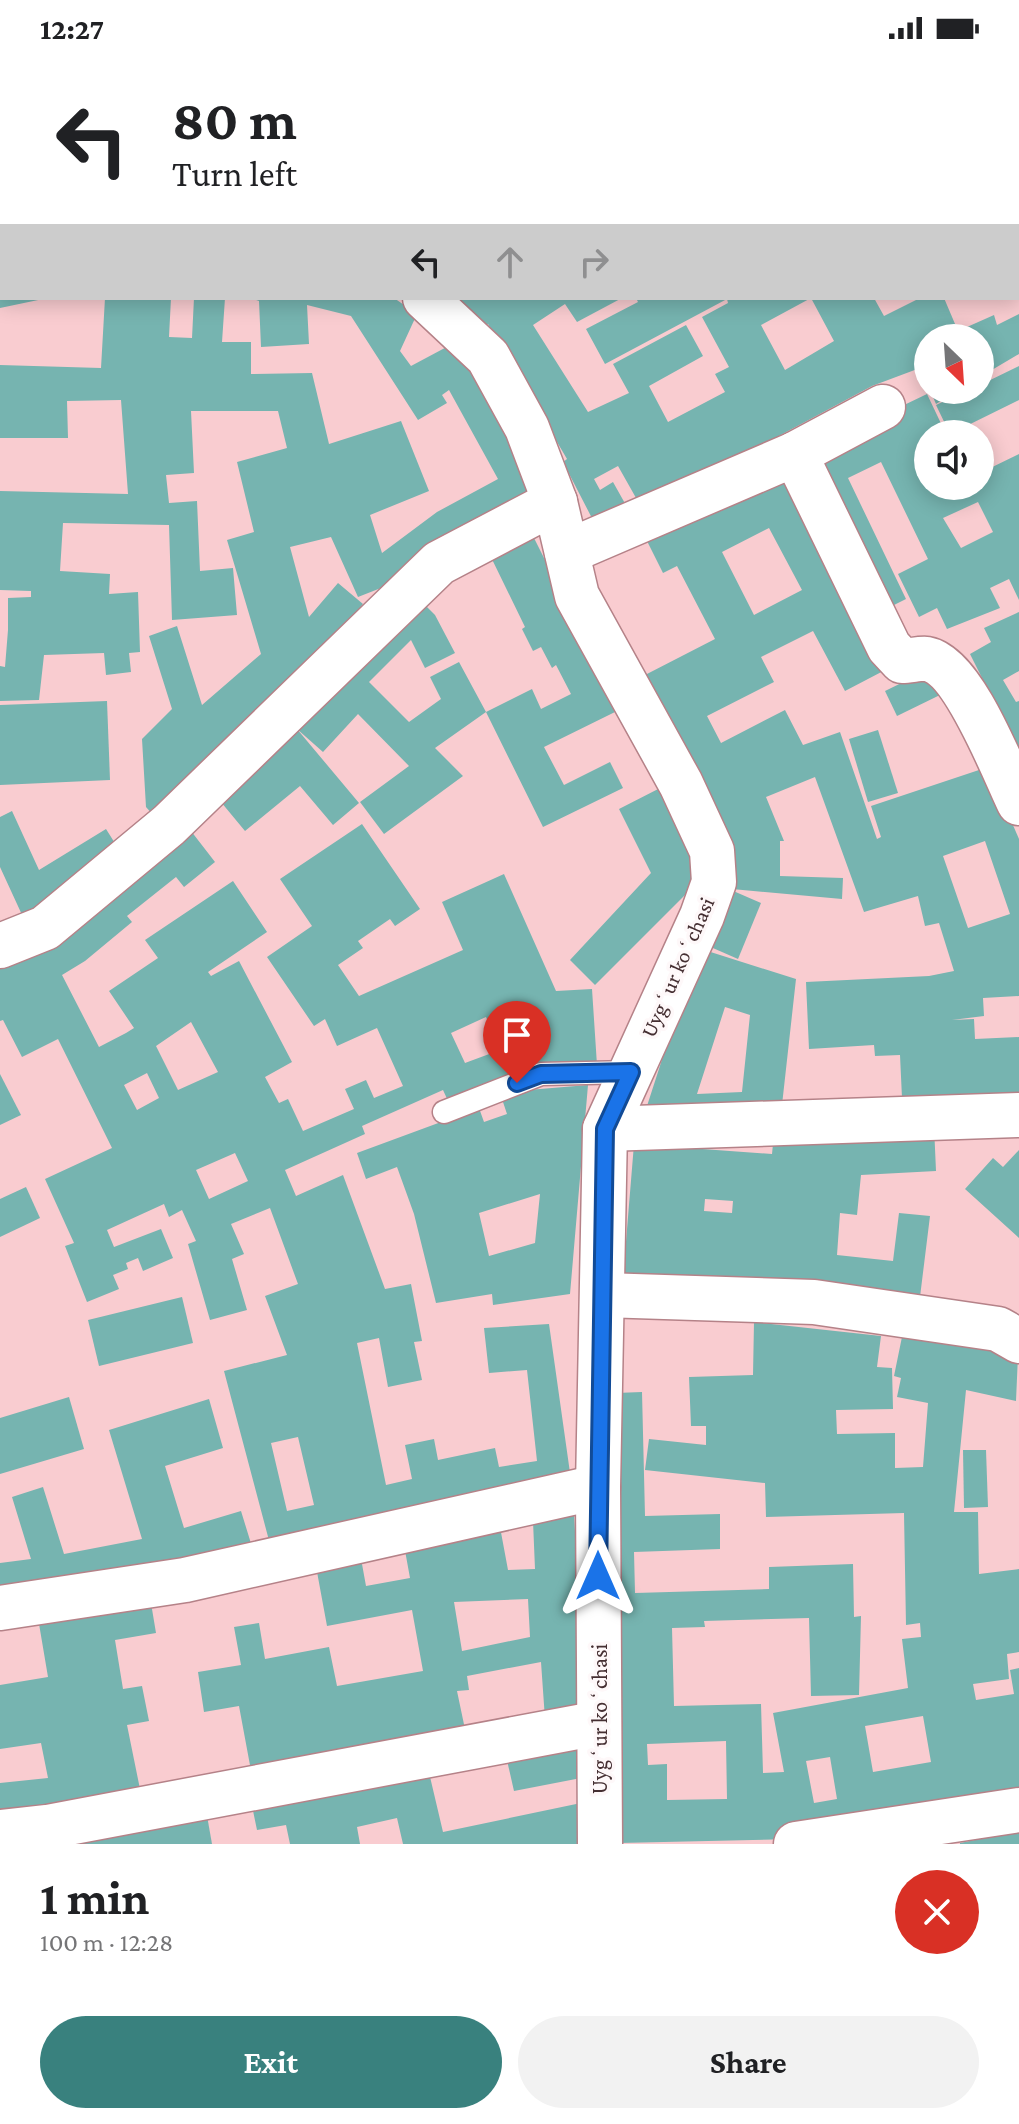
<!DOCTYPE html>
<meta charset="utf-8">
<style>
body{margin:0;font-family:"Crimson Pro",serif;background:#f2f2f2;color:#202124;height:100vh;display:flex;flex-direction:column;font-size:30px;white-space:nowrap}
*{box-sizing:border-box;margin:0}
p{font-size:26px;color:#757577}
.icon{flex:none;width:44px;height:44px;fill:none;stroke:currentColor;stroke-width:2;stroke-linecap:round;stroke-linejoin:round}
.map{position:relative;height:1788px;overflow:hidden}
.side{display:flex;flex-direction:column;background:#fff;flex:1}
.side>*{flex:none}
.hud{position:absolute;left:0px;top:0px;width:1020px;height:244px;box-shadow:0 4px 20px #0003;background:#fff;color:#202124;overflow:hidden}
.needle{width:52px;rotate:155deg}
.buttons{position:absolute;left:914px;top:268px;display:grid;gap:16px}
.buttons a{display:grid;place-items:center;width:80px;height:80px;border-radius:50%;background:#fff;box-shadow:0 4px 20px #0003;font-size:40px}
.pin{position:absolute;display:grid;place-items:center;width:68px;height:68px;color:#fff;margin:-82px -34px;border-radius:50% 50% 50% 0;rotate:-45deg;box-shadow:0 0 8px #0007}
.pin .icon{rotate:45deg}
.me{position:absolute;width:88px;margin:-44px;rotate:0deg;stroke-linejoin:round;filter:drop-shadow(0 0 6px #0008)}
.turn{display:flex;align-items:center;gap:28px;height:168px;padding:0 40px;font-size:36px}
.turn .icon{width:104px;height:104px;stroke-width:2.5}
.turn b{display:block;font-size:56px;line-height:68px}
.lanes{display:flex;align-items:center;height:76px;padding:0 40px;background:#0003;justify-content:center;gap:40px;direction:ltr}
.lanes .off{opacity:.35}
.round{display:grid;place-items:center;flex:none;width:84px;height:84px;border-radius:42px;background:#f2f2f2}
.overview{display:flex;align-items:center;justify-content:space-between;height:136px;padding:0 40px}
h1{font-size:48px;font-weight:700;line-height:60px}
.cta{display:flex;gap:16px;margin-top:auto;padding:16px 40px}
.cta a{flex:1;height:92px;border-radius:48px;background:#39817e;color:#fff;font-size:32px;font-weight:700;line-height:92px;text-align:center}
.cta a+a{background:#f2f2f2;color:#202124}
.status{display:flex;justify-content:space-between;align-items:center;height:56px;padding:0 40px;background:#fff;direction:ltr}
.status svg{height:22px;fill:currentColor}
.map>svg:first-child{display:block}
.building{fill:#76b4b0;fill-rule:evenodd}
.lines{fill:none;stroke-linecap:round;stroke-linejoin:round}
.service-casing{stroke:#b58288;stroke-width:25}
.minor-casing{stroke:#b58288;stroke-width:47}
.service{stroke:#fff;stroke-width:22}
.minor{stroke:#fff;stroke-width:44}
.route-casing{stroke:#114b97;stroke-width:20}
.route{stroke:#1a73e8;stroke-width:14}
.labels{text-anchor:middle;stroke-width:7;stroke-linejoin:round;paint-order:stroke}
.street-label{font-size:22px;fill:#452f32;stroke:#fef8f9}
</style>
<div class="status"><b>12:27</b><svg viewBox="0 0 49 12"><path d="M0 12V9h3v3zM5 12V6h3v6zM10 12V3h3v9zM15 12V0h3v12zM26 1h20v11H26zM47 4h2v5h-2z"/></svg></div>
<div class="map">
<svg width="1019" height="1788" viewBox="0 0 1019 1788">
<rect width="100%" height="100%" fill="#f9ccd0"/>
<!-- building -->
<g class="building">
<path d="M0,242H43V243L0,252Z"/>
<path d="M105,242H171L169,281L192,282L194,242H225L222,286H251V318L312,317L329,388L401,365L429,435L370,459L382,497L437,456L498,423L449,334L442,339L447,347L418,364L351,260L307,249L309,288L261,291L259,245L250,242H394L417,258L400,295L411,310L456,286L542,432L386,530L358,541L331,481L290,491L309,561L338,527L363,548L314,610L154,760L146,751L142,683L172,653L149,580L177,570L202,649L261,598L227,484L254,476L237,406L287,392L278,355H191L194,417L166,419L169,447L197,445L200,515L233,512L237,559L172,564L169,469L63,467L60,515L110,518L109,538L138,536L140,596L129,597L131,616L106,619L104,597L44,599L39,644L0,645V610L5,611L8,574V542L31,541V535L0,534V435L128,438L121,344L67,345L68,382H0V309L101,312Z"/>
<path d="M447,242H622L577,266L565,248L533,269L588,356L629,337L613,308L686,269L703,300L649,330L668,366L725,336L715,318L729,311L702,261L728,247L727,243L605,308L586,273L638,246L636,242H874L884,260L920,242H944L958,275L994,259L997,269L1019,258V298L980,321V282H928V330L920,312L872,330L671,438L640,449L618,410L594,423L600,434L613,426L627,451L595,468L563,406L567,403L488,268L484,271ZM811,242L834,285L785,314L761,269Z"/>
<path d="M1019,310V344L950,378L936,349L968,334H980V329Z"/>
<path d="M930,334H959L936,348Z"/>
<path d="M927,338L946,378H928V430H980V417L1019,398V544L1009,523L990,532L1000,552L947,573L937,552L919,561L898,518L928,503L881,406L848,422L906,543L876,558L800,399ZM978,446L993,476L961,492L943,462Z"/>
<path d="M785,414L889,612L845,635L813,575L761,601L774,626L707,660L721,687L785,654L803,689L840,676L877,783L881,781L871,750L988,711L1019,783V940L983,942L984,960L952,964L974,963L975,983L1019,981V1045L902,1042L900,999L875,1000L874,989L809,993L806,926L929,920L954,915L939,867L925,870L918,840L864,856L815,721L766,741L784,785H780V820L843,822L842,843L732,833L645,619L715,583L677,510L663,517L647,485ZM769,472L802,534L754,559L722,496ZM985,785L1010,858L968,872L943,800Z"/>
<path d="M529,472L568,550L563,553L615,656L544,691L564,729L610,706L623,732L543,771L486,656L532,633L541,653L571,638L556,609L552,612L541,591L533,595L522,573L525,571L487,493Z"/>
<path d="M419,543L435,559L455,597L425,612L411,584L369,626L409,666L441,643L430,621L459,606L486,656L435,692L463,720L384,778L360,746L409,710L358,658L323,696L297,673L359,747L333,769L300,730L245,775L216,740Z"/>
<path d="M1019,556V615L1003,624L1016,646L1019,645V724L1013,684L970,598L991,586L984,572Z"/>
<path d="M928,614L940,639L897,660L885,635Z"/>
<path d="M107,645L110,724L0,729V649Z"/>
<path d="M878,674L898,737L868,746L849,683Z"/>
<path d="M664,730L700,811L689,835L595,929L570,904L651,817L619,753Z"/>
<path d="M12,755L39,814L106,773L123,800L23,861L0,811V761Z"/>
<path d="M362,768L420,853L395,870L390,863L358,885L363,892L338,909L359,940L463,894L442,846L504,818L556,935L592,933L597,1009L449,1047L443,1034L362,1070L365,1078L285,1114L296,1140L343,1119L385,1233L411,1228L422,1285L414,1286L422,1324L388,1331L379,1282L357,1287L386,1429L412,1423L405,1389L434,1383L438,1404L495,1392L499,1411L537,1405L527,1314L489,1317L484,1272L549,1268L572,1431L271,1492L224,1315L287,1299L265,1240L298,1228L270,1152L231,1168L244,1198L232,1203L247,1254L210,1264L188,1188L196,1185L182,1154L169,1161L164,1148L107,1174L114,1191L161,1173L173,1202L143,1215L138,1202L126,1207L128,1213L113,1219L119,1233L87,1246L65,1190L74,1187L45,1123L112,1092L58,983L22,1001L3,964L0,965V912L17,903L191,775L215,806L184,831L176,821L127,860L132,866L85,905L62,919L99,991L126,977L134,972L109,935L158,902L145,884L233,825L267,876L208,916L211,920L239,905L292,1006L265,1021L279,1047L288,1043L303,1075L354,1053L345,1033L366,1024L374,1042L403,1030L377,972L337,990L325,963L314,970L267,901L312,870L280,823ZM486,961L500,994L465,1007L451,977ZM191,966L218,1016L178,1034L156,990ZM147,1017L159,1042L137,1054L124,1029ZM235,1097L248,1125L209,1143L196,1114ZM298,1381L314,1449L287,1455L271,1387Z"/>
<path d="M731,834L761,847L738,903L706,889Z"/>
<path d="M698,892L796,923L781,1058L647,1050ZM725,951L750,959L742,1036L697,1038Z"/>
<path d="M0,1018L21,1059L0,1069Z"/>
<path d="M588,1029L570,1238L493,1249L492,1238L436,1247L414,1158L397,1111L366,1123L357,1097L479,1052L484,1066L507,1058L502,1043L528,1034ZM540,1138L535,1187L489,1200L479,1157Z"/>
<path d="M934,1070L936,1115L861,1119L857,1159L840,1157L837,1199L893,1205L899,1157L930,1160L919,1249L623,1222L634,1088L772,1098L774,1078ZM705,1143L733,1145L732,1157L704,1155Z"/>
<path d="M1019,1094V1182L965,1133L993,1102L1003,1111Z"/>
<path d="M26,1131L40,1162L0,1181V1143Z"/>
<path d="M182,1241L193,1287L99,1310L88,1264Z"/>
<path d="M754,1266L881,1280L877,1311L892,1312L893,1353L836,1354L837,1378L895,1377V1412L923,1411L928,1347L897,1341L901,1322L894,1320L903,1276L1018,1299L1016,1345L966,1334L954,1456H978L979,1518L1019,1513V1596L1007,1598L1009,1623L973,1628L976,1644L1014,1638L1010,1614L1019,1612V1743L795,1783L619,1787L616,1337L642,1336L645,1460L720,1458V1493L634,1496L635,1537L769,1533V1511L853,1508L854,1561L861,1560L859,1639L811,1640L809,1562L704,1565L705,1571L672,1572L674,1650L761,1648L763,1717L784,1716L773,1657L908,1632L902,1583L921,1581L920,1567L906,1569L904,1457L766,1461L765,1427L645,1414L649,1383L706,1389V1370H691L689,1321L753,1319ZM923,1660L931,1706L873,1716L865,1670ZM726,1685L727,1743L667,1744V1708L648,1709L647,1688ZM830,1701L837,1743L814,1747L806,1705Z"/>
<path d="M69,1341L84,1393L0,1418V1362Z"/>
<path d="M209,1343L223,1392L165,1410L184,1472L241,1455L253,1494L0,1544V1507L31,1503L12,1441L43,1431L64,1498L142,1483L109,1374Z"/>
<path d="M963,1394H986L988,1451L964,1452Z"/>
<path d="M574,1457L585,1655L545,1663L541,1606L467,1620L469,1634L457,1635L466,1678L252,1720L239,1650L204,1656L198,1616L241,1609L234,1571L259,1567L265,1603L329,1591L337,1630L423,1615L412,1554L327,1570L315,1505L360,1497L366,1530L410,1522L404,1489L500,1471L508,1514L535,1513L533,1465ZM528,1543L530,1581L462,1595L454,1546Z"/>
<path d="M149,1535L156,1577L115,1584L123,1633L142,1630L149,1665L127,1669L141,1738L0,1759V1727L48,1722L41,1687L0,1693V1629L48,1621L37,1556Z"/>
<path d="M581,1676V1722L514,1735L504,1691Z"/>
<path d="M427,1708L443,1776L581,1747L582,1788H403L397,1762L357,1771L360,1788H290L286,1769L257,1774L251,1745Z"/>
<path d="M206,1754L212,1788H22Z"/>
<path d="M1019,1775V1788H960V1787Z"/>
</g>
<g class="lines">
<!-- service casing -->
<g class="service-casing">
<path id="service" d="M444,1056L541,1018L631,1016"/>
</g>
<!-- minor casing -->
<g class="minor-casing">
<g id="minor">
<path d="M147,0V2"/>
<path d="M568,2L572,0"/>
<path d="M0,196L2,195"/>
<path d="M425,242L488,301L527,372L555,446L577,540L681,728L712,795L714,826L702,860L605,1073L598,1431L600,1788"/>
<path d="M795,398L883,351"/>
<path d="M567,496L795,398L889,591L902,605C910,605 920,602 927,603C964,610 1003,714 1019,747"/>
<path d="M0,890L45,872L169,769L439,507L555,446"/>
<path d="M605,1073L1019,1059"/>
<path d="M603,1239L814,1246L998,1273L1019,1285"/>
<path d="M0,1552L185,1524L598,1431"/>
<path d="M0,1776L47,1771L599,1667"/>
<path d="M796,1788L1019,1754"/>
</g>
</g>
<!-- service -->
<use href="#service" class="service"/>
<!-- minor -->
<use href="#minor" class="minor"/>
</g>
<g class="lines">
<!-- route casing -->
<g class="route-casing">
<path id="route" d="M517,1027L541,1018L631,1016L605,1073L598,1520"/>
</g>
<!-- route -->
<use href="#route" class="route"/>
</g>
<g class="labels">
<!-- street labels -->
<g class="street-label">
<text transform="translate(677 911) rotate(-66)" y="8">Uygʻur koʻchasi</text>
<text transform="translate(599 1663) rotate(-90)" y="8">Uygʻur koʻchasi</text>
</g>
</g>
</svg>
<div class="buttons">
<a><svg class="needle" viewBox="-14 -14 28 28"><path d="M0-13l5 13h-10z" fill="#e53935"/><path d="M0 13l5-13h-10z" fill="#757577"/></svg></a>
<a><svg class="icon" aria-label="sound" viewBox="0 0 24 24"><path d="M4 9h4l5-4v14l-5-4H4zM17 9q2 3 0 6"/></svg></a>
</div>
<div class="pin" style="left:517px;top:1027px;background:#d93025"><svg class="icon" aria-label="arrive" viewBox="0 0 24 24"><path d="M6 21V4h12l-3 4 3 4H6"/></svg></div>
<svg class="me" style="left:598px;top:1520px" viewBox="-20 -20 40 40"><path d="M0-17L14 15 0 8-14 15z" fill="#1a73e8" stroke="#fff" stroke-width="4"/></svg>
<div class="hud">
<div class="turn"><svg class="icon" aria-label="left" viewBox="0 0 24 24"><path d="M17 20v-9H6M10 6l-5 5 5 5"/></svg><div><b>80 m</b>Turn left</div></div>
<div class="lanes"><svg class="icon" aria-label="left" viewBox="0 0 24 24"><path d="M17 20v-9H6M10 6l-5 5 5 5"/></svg><svg class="icon off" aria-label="ahead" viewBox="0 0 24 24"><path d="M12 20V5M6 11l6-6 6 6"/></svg><svg class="icon off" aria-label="right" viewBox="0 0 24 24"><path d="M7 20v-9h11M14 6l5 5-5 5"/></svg></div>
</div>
</div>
<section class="side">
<div class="overview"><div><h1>1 min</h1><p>100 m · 12:28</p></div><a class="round" style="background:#d93025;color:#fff"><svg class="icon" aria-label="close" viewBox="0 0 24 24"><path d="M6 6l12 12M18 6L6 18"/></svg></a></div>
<div class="cta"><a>Exit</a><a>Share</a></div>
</section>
